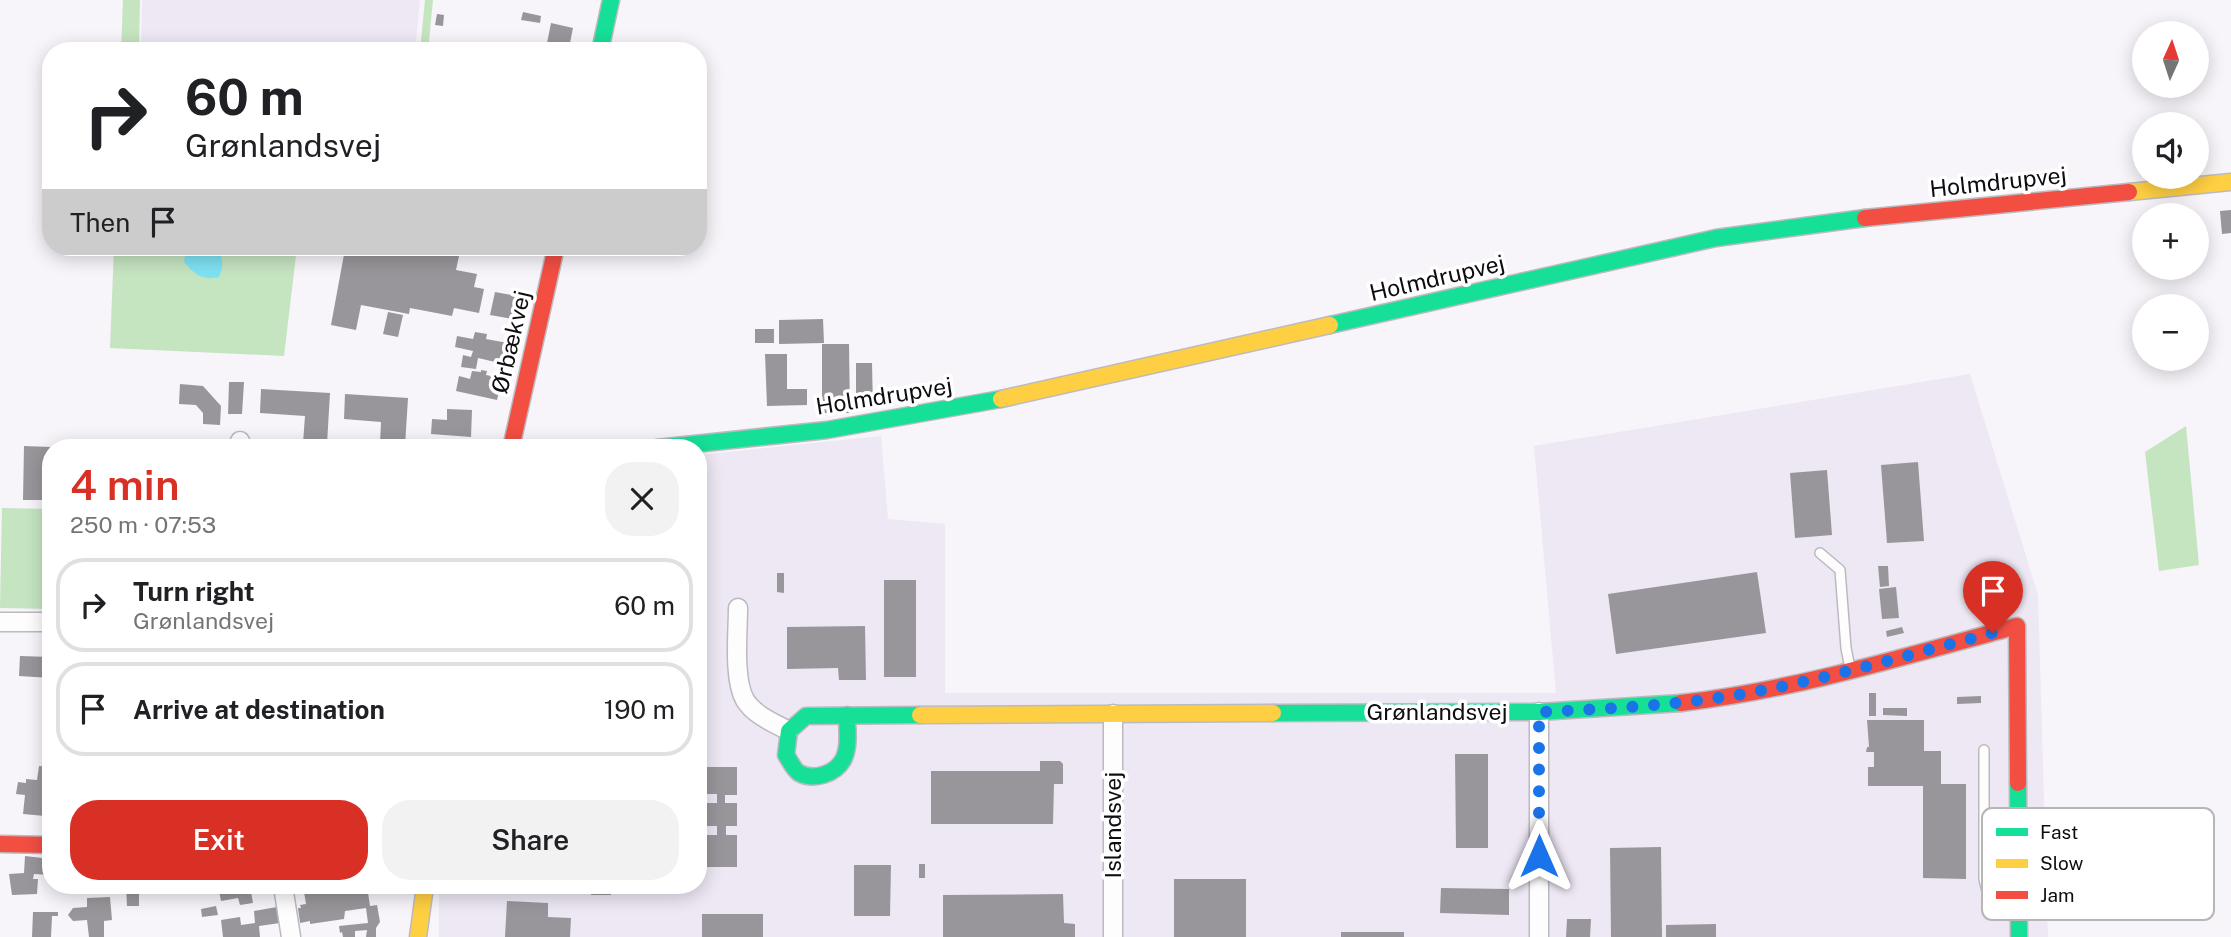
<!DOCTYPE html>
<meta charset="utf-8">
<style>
body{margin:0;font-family:"Public Sans",sans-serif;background:#f2f2f2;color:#202124;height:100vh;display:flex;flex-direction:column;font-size:26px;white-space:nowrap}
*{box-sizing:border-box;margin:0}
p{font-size:23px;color:#757577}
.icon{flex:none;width:38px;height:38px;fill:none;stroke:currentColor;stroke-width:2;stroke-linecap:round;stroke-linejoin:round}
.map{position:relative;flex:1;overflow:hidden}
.drawer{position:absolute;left:42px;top:439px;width:665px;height:455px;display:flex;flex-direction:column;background:#fff;border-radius:28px;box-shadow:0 4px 18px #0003}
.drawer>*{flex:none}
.top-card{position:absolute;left:42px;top:42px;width:665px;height:214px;border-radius:28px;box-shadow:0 4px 18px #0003;background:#fff;color:#202124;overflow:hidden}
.needle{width:46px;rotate:3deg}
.fabs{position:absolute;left:2132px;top:21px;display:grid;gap:14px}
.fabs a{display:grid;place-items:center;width:77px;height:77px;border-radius:50%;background:#fff;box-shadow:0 4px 18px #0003;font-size:35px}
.pin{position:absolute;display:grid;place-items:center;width:60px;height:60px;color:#fff;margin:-72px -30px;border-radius:50% 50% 50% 0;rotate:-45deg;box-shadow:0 0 7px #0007}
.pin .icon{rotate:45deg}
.me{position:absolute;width:77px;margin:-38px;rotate:0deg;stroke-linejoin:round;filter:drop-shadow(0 0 5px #0008)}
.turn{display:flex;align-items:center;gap:24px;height:147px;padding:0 28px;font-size:32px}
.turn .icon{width:91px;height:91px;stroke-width:2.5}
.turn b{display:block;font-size:49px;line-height:60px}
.then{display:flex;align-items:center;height:66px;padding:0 28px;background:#0003;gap:14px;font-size:26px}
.round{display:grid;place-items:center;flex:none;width:74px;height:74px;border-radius:28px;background:#f2f2f2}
.summary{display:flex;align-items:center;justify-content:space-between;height:119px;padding:0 28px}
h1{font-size:42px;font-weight:600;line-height:52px;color:#d93025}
.cta{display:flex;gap:14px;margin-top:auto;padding:14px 28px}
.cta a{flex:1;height:80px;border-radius:28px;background:#d93025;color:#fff;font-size:28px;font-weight:600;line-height:80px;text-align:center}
.cta a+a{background:#f2f2f2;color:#202124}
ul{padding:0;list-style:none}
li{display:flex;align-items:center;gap:21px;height:94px;margin:0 14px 10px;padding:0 14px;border:4px solid #e0e0e0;border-radius:28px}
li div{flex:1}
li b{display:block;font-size:26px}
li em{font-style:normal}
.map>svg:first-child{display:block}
.built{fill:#ede8f4}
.green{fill:#c5e4c0}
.water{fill:#7ee2f2}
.building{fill:#99969b}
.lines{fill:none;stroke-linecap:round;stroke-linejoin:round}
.lane-casing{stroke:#bcbabf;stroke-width:12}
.street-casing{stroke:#bcbabf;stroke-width:21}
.fast-casing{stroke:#bcbabf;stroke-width:19}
.slow-casing{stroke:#bcbabf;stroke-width:19}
.jam-casing{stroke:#bcbabf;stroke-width:19}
.lane{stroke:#fefdfe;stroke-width:9}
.street{stroke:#fefdfe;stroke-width:18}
.fast{stroke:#16e098;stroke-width:16}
.slow{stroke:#ffcf43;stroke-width:16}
.jam{stroke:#f24e42;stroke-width:16}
.route{stroke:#1a73e8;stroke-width:12;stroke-dasharray:0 21.6}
.labels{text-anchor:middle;stroke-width:7;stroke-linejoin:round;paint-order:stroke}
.street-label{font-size:23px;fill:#0e0c10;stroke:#fff}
.key{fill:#fff;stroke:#b7b6b7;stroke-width:2}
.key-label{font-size:19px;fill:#0e0c10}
</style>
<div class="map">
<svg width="2231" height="937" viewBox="0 0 2231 937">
<rect width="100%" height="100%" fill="#f7f4fa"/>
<!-- built -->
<g class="built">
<path d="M142,0H420L415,51H141Z"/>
<path d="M1970,374L2038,595L2048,937H439V886H698V455L881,436L888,519L945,524V693H1556L1534,446Z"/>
</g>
<!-- green -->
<g class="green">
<path d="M123,0H140L139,51H121Z"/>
<path d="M425,0H433L428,51H420Z"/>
<path d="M114,247H297L284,356L110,348Z"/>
<path d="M2186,426L2199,565L2159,571L2145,452Z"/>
<path d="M2,508L51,509V609L0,608Z"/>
</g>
<!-- water -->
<path class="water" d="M194,247H217C223,258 224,265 219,277C202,281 194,274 184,262L185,255Z"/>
<!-- building -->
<g class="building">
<path d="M523,12L541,16L540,23L521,20Z"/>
<path d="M437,14L444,15L443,26L435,25Z"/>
<path d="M551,23L573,28L569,48L547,43Z"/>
<path d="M2231,210V233L2222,234L2220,211Z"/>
<path d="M394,247H461L456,270L477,274L474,287L484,289L479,313L454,308L452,316L410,308L409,314L361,305L356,330L331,325L345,249L381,255L382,251L393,253Z"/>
<path d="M495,292L517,296L513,319L490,315Z"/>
<path d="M388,312L403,315L398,337L383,334Z"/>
<path d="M823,319L824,343L779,344V320Z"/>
<rect x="755" y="329" width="19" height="14"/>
<path d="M475,332L487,334L486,339L508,343L504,364L478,358L476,369L461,367L463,355L471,357L473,351L455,347L457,336L473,339Z"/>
<path d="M822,344H849L850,413H822Z"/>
<path d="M765,354H787V389H807V405L767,406Z"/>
<path d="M856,363H872L873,408H856Z"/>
<path d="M481,370L487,371L486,375L502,378L497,400L456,391L459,376L470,379L472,371L481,372Z"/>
<path d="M229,382H244L242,414H228Z"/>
<path d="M180,384L203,386L221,406L220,425L203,424V413L196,405L179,404Z"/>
<path d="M261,389L330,393L327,444L303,443L305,416L260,413Z"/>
<path d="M345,394L408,398L405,446L380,444L381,422L344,419Z"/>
<path d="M447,409L472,410L471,437L431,434L432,419L447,420Z"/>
<path d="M24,446L51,447V470H47L46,500H23Z"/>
<path d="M1918,462L1924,541L1887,543L1881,465Z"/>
<path d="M1827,470L1832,535L1795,538L1790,473Z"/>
<path d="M1878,566H1888L1889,586L1880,587Z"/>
<path d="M1757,572L1766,633L1616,654L1608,594Z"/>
<path d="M777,573H784V593L777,592Z"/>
<rect x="884" y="580" width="32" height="97"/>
<path d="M1896,587L1899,618L1882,619L1879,589Z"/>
<path d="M865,626L866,680H839L838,668L787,669V627Z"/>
<path d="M1902,627L1904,633L1887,637L1886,631Z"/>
<path d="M20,656L51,657V678L19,676Z"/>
<rect x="1869" y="693" width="7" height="23"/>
<path d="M1981,696V703L1957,704V697Z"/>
<path d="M1883,708H1907V716L1883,715Z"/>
<path d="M1867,720H1924V751H1941V784H1966V879L1923,878V786H1868V767H1874V752H1866L1867,747H1869Z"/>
<path d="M1455,754H1488V848H1456Z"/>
<path d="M1040,761H1060L1063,764V784H1054L1053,824H931V771H1040Z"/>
<path d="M39,766L51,767V783L49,792L48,791L45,816L23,814L25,795L16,794L18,782L26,783V779L37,780Z"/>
<path d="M698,767H737V795H725V803H737V826H726V835H737V867H698V835H717V826H698V803H717V794H698Z"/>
<path d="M1661,847L1662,937H1611L1610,848Z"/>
<path d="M25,856L51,859V875L34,874L33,879H38L37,894L12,895L9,874L24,873Z"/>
<rect x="919" y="864" width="6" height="14"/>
<path d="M854,865H891L890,916H854Z"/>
<rect x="1174" y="879" width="72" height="58"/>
<path d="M126,886H178V889L139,890V906H127Z"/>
<path d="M218,886H250L253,903L240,905L238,898L221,901Z"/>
<path d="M315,886H367L370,906L377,905L380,922L376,928V937H366L367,930L355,931V937H343L342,932L340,933L339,926L368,923L366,908L345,911L344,919L310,924V921L300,923L298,908H301L300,905L306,904L304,892L316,890Z"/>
<path d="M592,886H611V895H591Z"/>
<path d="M1441,888L1509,889V915L1440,913Z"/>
<path d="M1063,894L1064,923L1075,924V937H943V895Z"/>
<path d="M110,897L112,920L104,921V937H89L87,920L73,921L68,915L73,908L87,907V898Z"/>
<path d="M507,901L548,903V917L571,918L570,937H505Z"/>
<path d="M216,906L218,915L202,917L201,909Z"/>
<path d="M277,907L280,923L259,926L260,937H223L221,920L240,917L241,925L255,923L254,911Z"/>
<path d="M33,912H58V916H52L51,937H32Z"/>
<rect x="702" y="914" width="61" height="23"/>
<path d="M1567,919H1591L1590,937H1566Z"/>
<path d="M1716,924V937H1666V925Z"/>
<rect x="1341" y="932" width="63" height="5"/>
</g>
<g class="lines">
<!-- lane casing -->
<g class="lane-casing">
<g id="lane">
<path d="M1820,553L1840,570L1846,648L1850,668"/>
<path d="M1984,750V879C1988,899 1995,913 2017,916"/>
</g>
</g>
<!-- street casing -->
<g class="street-casing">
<g id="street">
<path d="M240,448V441"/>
<path d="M738,608C738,632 733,679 745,700C754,715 774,723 789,731"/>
<path d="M0,622H51"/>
<path d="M1113,714V937"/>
<path d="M283,886L291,937"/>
<path d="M1539,937V712"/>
</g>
</g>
<!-- fast casing -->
<g class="fast-casing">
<g id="fast">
<path d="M600,51L611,0"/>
<path d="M1330,325L1716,238L1865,218"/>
<path d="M657,448L827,430L1001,399"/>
<path d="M1273,713L1539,712L1681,703"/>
<path d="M847,715C847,729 850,747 843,760C835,774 814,781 799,773C794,770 790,761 786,755L789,731L806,716L920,715"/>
<path d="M2018,783L2019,937"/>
</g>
</g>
<!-- slow casing -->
<g class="slow-casing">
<g id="slow">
<path d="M2129,192L2231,182"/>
<path d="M1001,399L1330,325"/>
<path d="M920,715L1273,713"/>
<path d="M418,937L425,886"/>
</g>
</g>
<!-- jam casing -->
<g class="jam-casing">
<g id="jam">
<path d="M1865,218L2129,192"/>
<path d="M511,448L556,247"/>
<path d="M1681,703C1795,690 1906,656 2017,626L2018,783"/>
<path d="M0,844L51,845"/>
</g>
</g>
<!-- lane -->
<use href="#lane" class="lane"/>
<!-- street -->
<use href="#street" class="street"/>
<!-- fast -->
<use href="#fast" class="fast"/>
<!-- slow -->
<use href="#slow" class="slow"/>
<!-- jam -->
<use href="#jam" class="jam"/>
</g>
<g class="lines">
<!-- route -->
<path class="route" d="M1539,856V712C1603,709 1667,706 1730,696C1819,682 1906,655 1993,633"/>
</g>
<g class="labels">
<!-- street labels -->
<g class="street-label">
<text transform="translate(1998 182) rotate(-6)" y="8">Holmdrupvej</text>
<text transform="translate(1437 278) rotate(-13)" y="8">Holmdrupvej</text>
<text transform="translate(511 342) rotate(-77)" y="8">Ørbækvej</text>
<text transform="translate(884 396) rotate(-9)" y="8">Holmdrupvej</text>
<text x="1437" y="720">Grønlandsvej</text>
<text transform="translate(1113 825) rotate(-90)" y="8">Islandsvej</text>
</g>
</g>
<!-- legend -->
<rect x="1982" y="808" width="232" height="112" rx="10" class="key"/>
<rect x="1996" y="828" width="32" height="8" fill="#16e098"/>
<rect x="1996" y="859" width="32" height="9" fill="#ffcf43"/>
<rect x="1996" y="891" width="32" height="8" fill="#f24e42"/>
<g class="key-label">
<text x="2040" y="839">Fast</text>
<text x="2040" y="870">Slow</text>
<text x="2040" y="902">Jam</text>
</g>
</svg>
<div class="fabs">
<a><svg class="needle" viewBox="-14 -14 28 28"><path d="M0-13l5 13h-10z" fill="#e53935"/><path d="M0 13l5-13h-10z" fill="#757577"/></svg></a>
<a><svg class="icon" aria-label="sound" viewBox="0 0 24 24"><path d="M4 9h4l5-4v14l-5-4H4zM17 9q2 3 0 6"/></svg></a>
<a>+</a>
<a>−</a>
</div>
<div class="pin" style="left:1993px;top:633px;background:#d93025"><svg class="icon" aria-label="arrive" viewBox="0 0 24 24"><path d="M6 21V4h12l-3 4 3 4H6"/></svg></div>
<svg class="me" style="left:1539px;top:856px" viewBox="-20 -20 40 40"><path d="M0-17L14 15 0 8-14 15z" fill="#1a73e8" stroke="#fff" stroke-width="4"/></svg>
<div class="top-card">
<div class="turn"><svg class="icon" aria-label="right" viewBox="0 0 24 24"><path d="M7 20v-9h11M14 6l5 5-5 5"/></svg><div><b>60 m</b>Grønlandsvej</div></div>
<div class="then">Then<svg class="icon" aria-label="arrive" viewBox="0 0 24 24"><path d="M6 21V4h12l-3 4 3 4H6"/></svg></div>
</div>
<section class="drawer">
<div class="summary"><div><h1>4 min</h1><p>250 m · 07:53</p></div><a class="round"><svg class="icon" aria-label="close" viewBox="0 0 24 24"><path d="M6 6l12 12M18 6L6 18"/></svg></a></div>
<ul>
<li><svg class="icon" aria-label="right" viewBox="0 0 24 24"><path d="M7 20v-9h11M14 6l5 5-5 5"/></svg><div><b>Turn right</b><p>Grønlandsvej</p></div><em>60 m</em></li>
<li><svg class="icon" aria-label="arrive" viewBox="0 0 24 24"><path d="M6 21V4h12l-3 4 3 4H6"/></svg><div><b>Arrive at destination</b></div><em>190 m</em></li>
</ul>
<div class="cta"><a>Exit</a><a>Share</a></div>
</section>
</div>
